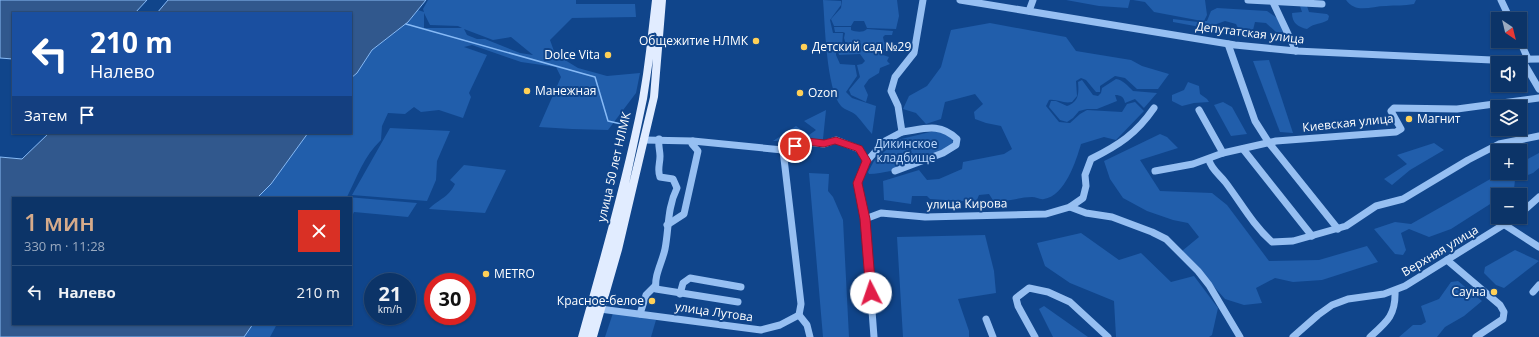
<!DOCTYPE html>
<html lang="ru">
<meta charset="utf-8">
<style>
body{margin:0;font-family:"Open Sans",sans-serif;background:#153c6e;color:#f1f3f6;height:100vh;display:flex;flex-direction:column;font-size:15px;white-space:nowrap}
*{box-sizing:border-box;margin:0}
p{font-size:13px;color:#9aaac0}
.icon{flex:none;width:22px;height:22px;fill:none;stroke:currentColor;stroke-width:2;stroke-linecap:round;stroke-linejoin:round}
.map{position:relative;flex:1;overflow:hidden}
.details{position:absolute;left:12px;top:197px;width:340px;height:128px;display:flex;flex-direction:column;background:#0c3468;border-radius:0px;box-shadow:0 1px 3px #0004,0 0 0 1px #2c4f7c}
.details>*{flex:none}
.hud{position:absolute;left:12px;top:12px;width:340px;height:122px;border-radius:0px;box-shadow:0 1px 3px #0004,0 0 0 1px #2c4f7c;background:#1a4fa0;color:#fff;overflow:hidden}
.needle{width:26px;rotate:145deg}
.tools{position:absolute;left:1491px;top:12px;display:grid;gap:8px}
.tools a{display:grid;place-items:center;width:36px;height:36px;border-radius:0px;background:#0c3468;box-shadow:0 1px 3px #0004,0 0 0 1px #2c4f7c;font-size:20px}
.speed{position:absolute;left:364px;top:273px;display:flex;gap:8px;font-size:20px;font-weight:700;text-align:center}
.speed>*{display:grid;place-content:center;width:52px;height:52px;border-radius:50%;background:#0c3468;box-shadow:0 1px 3px #0004,0 0 0 1px #2c4f7c;line-height:1}
.speed small{font-size:10px;font-weight:400}
.speed .limit{border:6px solid #d22;background:#fff;color:#111}
.pin{position:absolute;display:grid;place-items:center;width:34px;height:34px;color:#fff;margin:-17px;border:2px solid #fff;border-radius:50%;box-shadow:0 1px 4px #0007}
.me{position:absolute;width:44px;margin:-22px;rotate:356deg;stroke-linejoin:round;filter:drop-shadow(0 0 3px #0008)}
.turn{display:flex;align-items:center;gap:14px;height:84px;padding:0 12px;font-size:18px}
.turn .icon{width:52px;height:52px;stroke-width:2.5}
.turn b{display:block;font-size:28px;line-height:34px}
.then{display:flex;align-items:center;height:38px;padding:0 12px;background:#0003;gap:8px;font-size:15px}
.round{display:grid;place-items:center;flex:none;width:42px;height:42px;border-radius:0px;background:#153c6e}
.overview{display:flex;align-items:center;justify-content:space-between;height:68px;padding:0 12px}
h1{font-size:24px;font-weight:600;line-height:30px;color:#d6ab8b}
ul{padding:0;list-style:none}
li{display:flex;align-items:center;gap:12px;height:52px;padding:0 12px;border-top:1px solid #2c4f7c}
li div{flex:1}
li b{display:block;font-size:15px}
li em{font-style:normal}
.map>svg:first-child{display:block}
.green{fill:#215eab;fill-rule:evenodd}
.water{fill:#31588d;stroke:#87baf6}
.lines{fill:none;stroke-linecap:round;stroke-linejoin:round}
.stream{stroke:#87baf6;stroke-width:1.5}
.minor{stroke:#96bff2;stroke-width:7}
.major{fill:#e1ecff;fill-rule:evenodd}
.route{fill:#e11d48;stroke:#92132f}
.poi-dot{fill:#ffd057;stroke:#10458b;stroke-width:1.5}
.labels{text-anchor:middle;stroke-width:4;stroke-linejoin:round;paint-order:stroke}
.street-label{font-size:12px;fill:#fff;stroke:#10458b}
.poi-label{font-size:12px;fill:#fff;stroke:#10458b;text-anchor:start}
.park-label{font-size:12px;fill:#bdd9fd;stroke:#10458b}
</style>
<div class="map">
<svg width="1539" height="337" viewBox="0 0 1539 337">
<rect width="100%" height="100%" fill="#10458b"/>
<!-- green -->
<g class="green">
<path d="M428,0H576V4H635L636,17L572,18L550,40L555,54L578,68L607,76L640,73L636,93L608,130L572,129L539,127L561,77L556,67L521,62L472,45L464,47L487,55L469,93L471,97L463,118L439,110L421,112L414,107L405,114L388,113L382,126L381,140C364,156 357,177 347,197L417,203L408,217L354,212L351,218V198H257L271,184L308,133H351V78L357,73L372,50L408,22L418,10L424,12L423,9ZM424,13L430,25L458,26L462,28H424ZM464,29L493,40L511,37L533,55L520,53L485,39H477L467,35Z"/>
<path d="M823,0L841,1V5L830,20L833,33H843L842,47H836V55L840,64L855,65L857,76L846,92L852,98L876,106L872,134C866,128 862,121 856,115C852,111 844,110 841,106C826,89 825,23 823,0Z"/>
<path d="M842,0H897L899,16L896,29L867,28L864,21H854L851,26H834L831,19L841,8Z"/>
<path d="M1050,0H1130L1128,8L1099,6L1066,0Z"/>
<path d="M1133,0H1205L1207,15L1204,21H1207L1211,11L1217,8L1267,11L1277,18L1285,32H1276L1266,23L1255,22L1253,30L1248,32H1240L1236,24L1225,21L1211,26L1200,27L1173,22V19L1198,22L1202,21L1154,12L1145,2Z"/>
<path d="M1346,0H1416L1414,4C1404,6 1396,5 1386,6C1371,6 1356,14 1346,0Z"/>
<path d="M1300,6H1307L1309,12L1327,14L1329,16L1328,20C1320,25 1316,22 1307,29C1298,27 1292,23 1292,13L1302,12Z"/>
<path d="M990,23L1066,37L1076,51L1131,60L1142,66L1169,74L1158,89H1137L1125,78L1115,76L1100,86V92H1096L1086,80L1081,78L1076,81L1077,96L1072,102C1063,104 1058,99 1049,100L1046,106L1059,122L1070,123L1080,114L1087,110L1122,112L1127,104L1135,102L1144,111L1116,140L1104,137L1081,144C1076,161 1065,196 1044,199C1040,200 1036,197 1032,197C1023,197 1013,200 1004,201L1001,206L996,205L989,194L979,195L976,202L930,199L927,196H912L911,204L884,200L883,181L919,170L927,180L939,179L962,169L963,162L1004,154L1012,149L1001,126L986,123L975,119L974,112L983,104L975,94L945,102L941,119L926,124L916,113L903,109L909,96L927,86L941,67L951,30Z"/>
<path d="M834,27H851V30C856,32 863,33 867,29L893,31L892,35H885L883,37L884,42L894,43L895,45L893,48L883,50V55L889,57L887,61L890,64L880,68L879,73L869,79L864,86L868,95L866,102L851,95L849,90L860,77L857,65L862,64L865,61L860,54L839,55L837,48H844L846,45L844,38L845,33L843,32H835Z"/>
<path d="M1269,60L1293,133L1280,132L1253,61Z"/>
<path d="M1116,79C1123,80 1128,86 1133,91L1157,93L1144,108L1135,99L1125,103C1124,97 1121,95 1115,95L1117,101L1097,109H1087L1079,111L1073,118L1067,122L1060,120L1049,107L1051,101H1056L1067,106C1079,102 1079,93 1078,82L1082,80L1093,95L1098,96L1101,93L1102,88Z"/>
<path d="M1188,82L1199,86L1200,94L1207,99L1209,102L1194,103L1182,106L1172,101V95L1184,90Z"/>
<path d="M1223,102L1232,107L1247,134L1231,136L1214,105Z"/>
<path d="M826,110L823,139L773,141L796,126L809,135L816,130L804,121Z"/>
<path d="M390,128L450,131L437,161L436,180L427,201L352,195Z"/>
<path d="M938,130L951,136L953,142L952,145C927,158 898,173 869,174L868,172L874,161L897,140Z"/>
<path d="M1160,134L1167,137L1178,148L1140,160L1160,191L1212,193L1227,205L1269,261L1319,260L1367,246L1378,262L1322,280L1293,282L1275,278L1256,288L1262,303L1244,305L1225,299L1182,251L1199,237L1188,223L1173,220L1147,211L1123,198L1110,179L1104,161Z"/>
<path d="M1434,143L1444,150L1410,170L1392,185L1384,179L1407,164L1397,155Z"/>
<path d="M1539,153V168L1533,173L1515,180L1514,189L1504,195H1498V199L1451,229L1429,237L1409,229L1401,233L1406,250L1403,255L1395,254L1374,229L1395,222L1411,224L1501,173H1520V163Z"/>
<path d="M464,165L506,170L485,213L429,209C440,198 448,198 455,184L450,180Z"/>
<path d="M809,173L829,174L828,191L833,197L843,220L849,337H823Z"/>
<path d="M1081,233L1119,260L1141,253L1171,282L1194,276L1218,308L1212,335L1209,337H1116L1114,301L1070,283L1045,266L1037,243Z"/>
<path d="M985,235L994,271L996,293L958,299L969,331V337H903L897,237Z"/>
<path d="M1515,250L1539,261L1504,288L1496,285L1484,273L1485,267Z"/>
<path d="M1458,281L1482,301L1464,316L1445,327L1437,337H1399L1413,325H1421L1426,322L1421,306L1439,299L1451,282Z"/>
<path d="M1044,306L1088,337H1053L1039,309Z"/>
<path d="M613,313L656,320L651,337H605Z"/>
<path d="M253,324H277L270,337H244Z"/>
</g>
<!-- water -->
<g class="water">
<path d="M0,0H147L135,13H13V59L0,58Z"/>
<path d="M168,0H426L408,22L372,50L357,73L351,78V13H157Z"/>
<path d="M49,133H308L271,184L257,198H13V324H253L244,337H0V157L22,159Z"/>
</g>
<g class="lines">
<!-- stream -->
<path class="stream" d="M406,24L595,77L608,121L626,125"/>
<!-- minor -->
<g class="minor">
<path d="M960,0L1235,45L1296,51L1492,60L1539,59"/>
<path d="M1248,0L1322,4"/>
<path d="M1272,0L1296,51"/>
<path d="M1501,0L1510,19"/>
<path d="M1029,11L1033,0"/>
<path d="M1520,41L1528,59"/>
<path d="M1228,44L1255,121L1269,143L1338,229"/>
<path d="M1522,60L1539,89"/>
<path d="M1199,110L1223,153"/>
<path d="M659,139C658,146 660,150 660,156C660,164 657,170 660,177L673,179L677,188C667,208 669,229 665,249C662,263 654,275 656,289L738,302"/>
<path d="M644,140L693,141L783,150L807,142L824,144L836,140L859,149L867,161"/>
<path d="M1243,149L1312,236"/>
<path d="M783,150L801,304L799,315"/>
<path d="M1209,160C1211,169 1220,175 1226,183C1241,203 1253,225 1272,242L1293,241L1346,226L1376,206L1403,199L1468,160L1499,144L1539,136"/>
<path d="M895,171L943,153L956,145L957,139C939,122 924,129 902,132"/>
<path d="M1155,171L1193,164L1223,153L1276,141L1396,132L1401,129L1391,111L1394,108L1457,109L1539,98"/>
<path d="M1070,207L1086,213L1112,217L1152,232L1166,239L1198,271L1209,285L1240,337"/>
<path d="M1520,214L1539,197"/>
<path d="M865,219L881,213L925,217L1046,214L1070,207L1083,198L1086,186L1085,175L1091,159C1119,145 1136,134 1154,108"/>
<path d="M667,225L684,214L698,151L692,144L693,141"/>
<path d="M1505,225L1539,247"/>
<path d="M1447,260L1500,305L1504,312L1503,319L1476,337"/>
<path d="M1533,292L1539,285"/>
<path d="M680,294L683,283L690,278L741,287"/>
<path d="M600,309L761,330L780,325L799,315"/>
<path d="M640,314L646,295L655,286"/>
<path d="M799,315L807,325L810,337"/>
<path d="M986,319L993,337"/>
<path d="M874,337L865,219L858,183L867,161L885,141L902,132L898,106L891,91L895,77L914,53L923,0"/>
<path d="M1035,337L1018,306L1016,298L1029,288L1048,292L1070,302L1108,337"/>
<path d="M1293,337L1318,315L1332,305L1348,299L1384,294L1405,286L1516,217"/>
<path d="M1370,337C1387,322 1396,315 1395,291"/>
</g>
<!-- major -->
<path class="major" d="M652,0H666L658,97L622,250L597,337H578C600,258 623,179 639,99C645,66 648,33 652,0ZM653,59L650,97L629,184L647,99Z"/>
</g>
<!-- route -->
<path class="route" d="M836,137L862,146L871,161L862,183L870,219L876,293L874,296L871,297L867,296L866,293L860,219L853,183L862,161L856,151L835,144L824,147L807,145L795,149L791,146L792,143L807,138L824,140Z"/>
<!-- markers -->
<g class="poi-dot">
<circle cx="756" cy="41" r="4"/>
<circle cx="804" cy="47" r="4"/>
<circle cx="608" cy="55" r="4"/>
<circle cx="527" cy="91" r="4"/>
<circle cx="800" cy="93" r="4"/>
<circle cx="1409" cy="119" r="4"/>
<circle cx="486" cy="274" r="4"/>
<circle cx="1494" cy="292" r="4"/>
<circle cx="652" cy="301" r="4"/>
</g>
<g class="labels">
<!-- street labels -->
<g class="street-label">
<text transform="translate(1250 33) rotate(7)" y="4">Депутатская улица</text>
<text transform="translate(1348 123) rotate(-6)" y="4">Киевская улица</text>
<text transform="translate(614 167) rotate(-77)" y="4">улица 50 лет НЛМК</text>
<text transform="translate(967 204) rotate(-1)" y="4">улица Кирова</text>
<text transform="translate(1440 251) rotate(-31)" y="4">Верхняя улица</text>
<text transform="translate(714 312) rotate(8)" y="4">улица Лутова</text>
</g>
<!-- poi labels -->
<g class="poi-label">
<text x="748" y="45" text-anchor="end">Общежитие НЛМК</text>
<text x="812" y="51">Детский сад №29</text>
<text x="600" y="59" text-anchor="end">Dolce Vita</text>
<text x="535" y="95">Манежная</text>
<text x="808" y="97">Ozon</text>
<text x="1417" y="123">Магнит</text>
<text x="494" y="278">METRO</text>
<text x="1486" y="296" text-anchor="end">Сауна</text>
<text x="644" y="305" text-anchor="end">Красное-белое</text>
</g>
<!-- park labels -->
<g class="park-label">
<text x="906" y="148">Дикинское<tspan x="906" dy="14">кладбище</tspan></text>
</g>
</g>
</svg>
<div class="tools">
<a><svg class="needle" viewBox="-14 -14 28 28"><path d="M0-13l5 13h-10z" fill="#e53935"/><path d="M0 13l5-13h-10z" fill="#9aaac0"/></svg></a>
<a><svg class="icon" aria-label="sound" viewBox="0 0 24 24"><path d="M4 9h4l5-4v14l-5-4H4zM17 9q2 3 0 6"/></svg></a>
<a><svg class="icon" aria-label="layers" viewBox="0 0 24 24"><path d="M12 4l9 5-9 5-9-5zM3 14l9 5 9-5"/></svg></a>
<a>+</a>
<a>−</a>
</div>
<div class="speed"><div>21<small>km/h</small></div><div class="limit">30</div></div>
<div class="pin" style="left:795px;top:146px;background:#d93025"><svg class="icon" aria-label="arrive" viewBox="0 0 24 24"><path d="M6 21V4h12l-3 4 3 4H6"/></svg></div>
<svg class="me" style="left:871px;top:293px" viewBox="-20 -20 40 40"><circle r="19" fill="#fff"/><path d="M0-13L10 11 0 6-10 11z" fill="#e11d48"/></svg>
<div class="hud">
<div class="turn"><svg class="icon" aria-label="left" viewBox="0 0 24 24"><path d="M17 20v-9H6M10 6l-5 5 5 5"/></svg><div><b>210 m</b>Налево</div></div>
<div class="then">Затем<svg class="icon" aria-label="arrive" viewBox="0 0 24 24"><path d="M6 21V4h12l-3 4 3 4H6"/></svg></div>
</div>
<section class="details">
<div class="overview"><div><h1>1 мин</h1><p>330 m · 11:28</p></div><a class="round" style="background:#d93025;color:#fff"><svg class="icon" aria-label="close" viewBox="0 0 24 24"><path d="M6 6l12 12M18 6L6 18"/></svg></a></div>
<ul>
<li><svg class="icon" aria-label="left" viewBox="0 0 24 24"><path d="M17 20v-9H6M10 6l-5 5 5 5"/></svg><div><b>Налево</b></div><em>210 m</em></li>
</ul>
</section>
</div>
